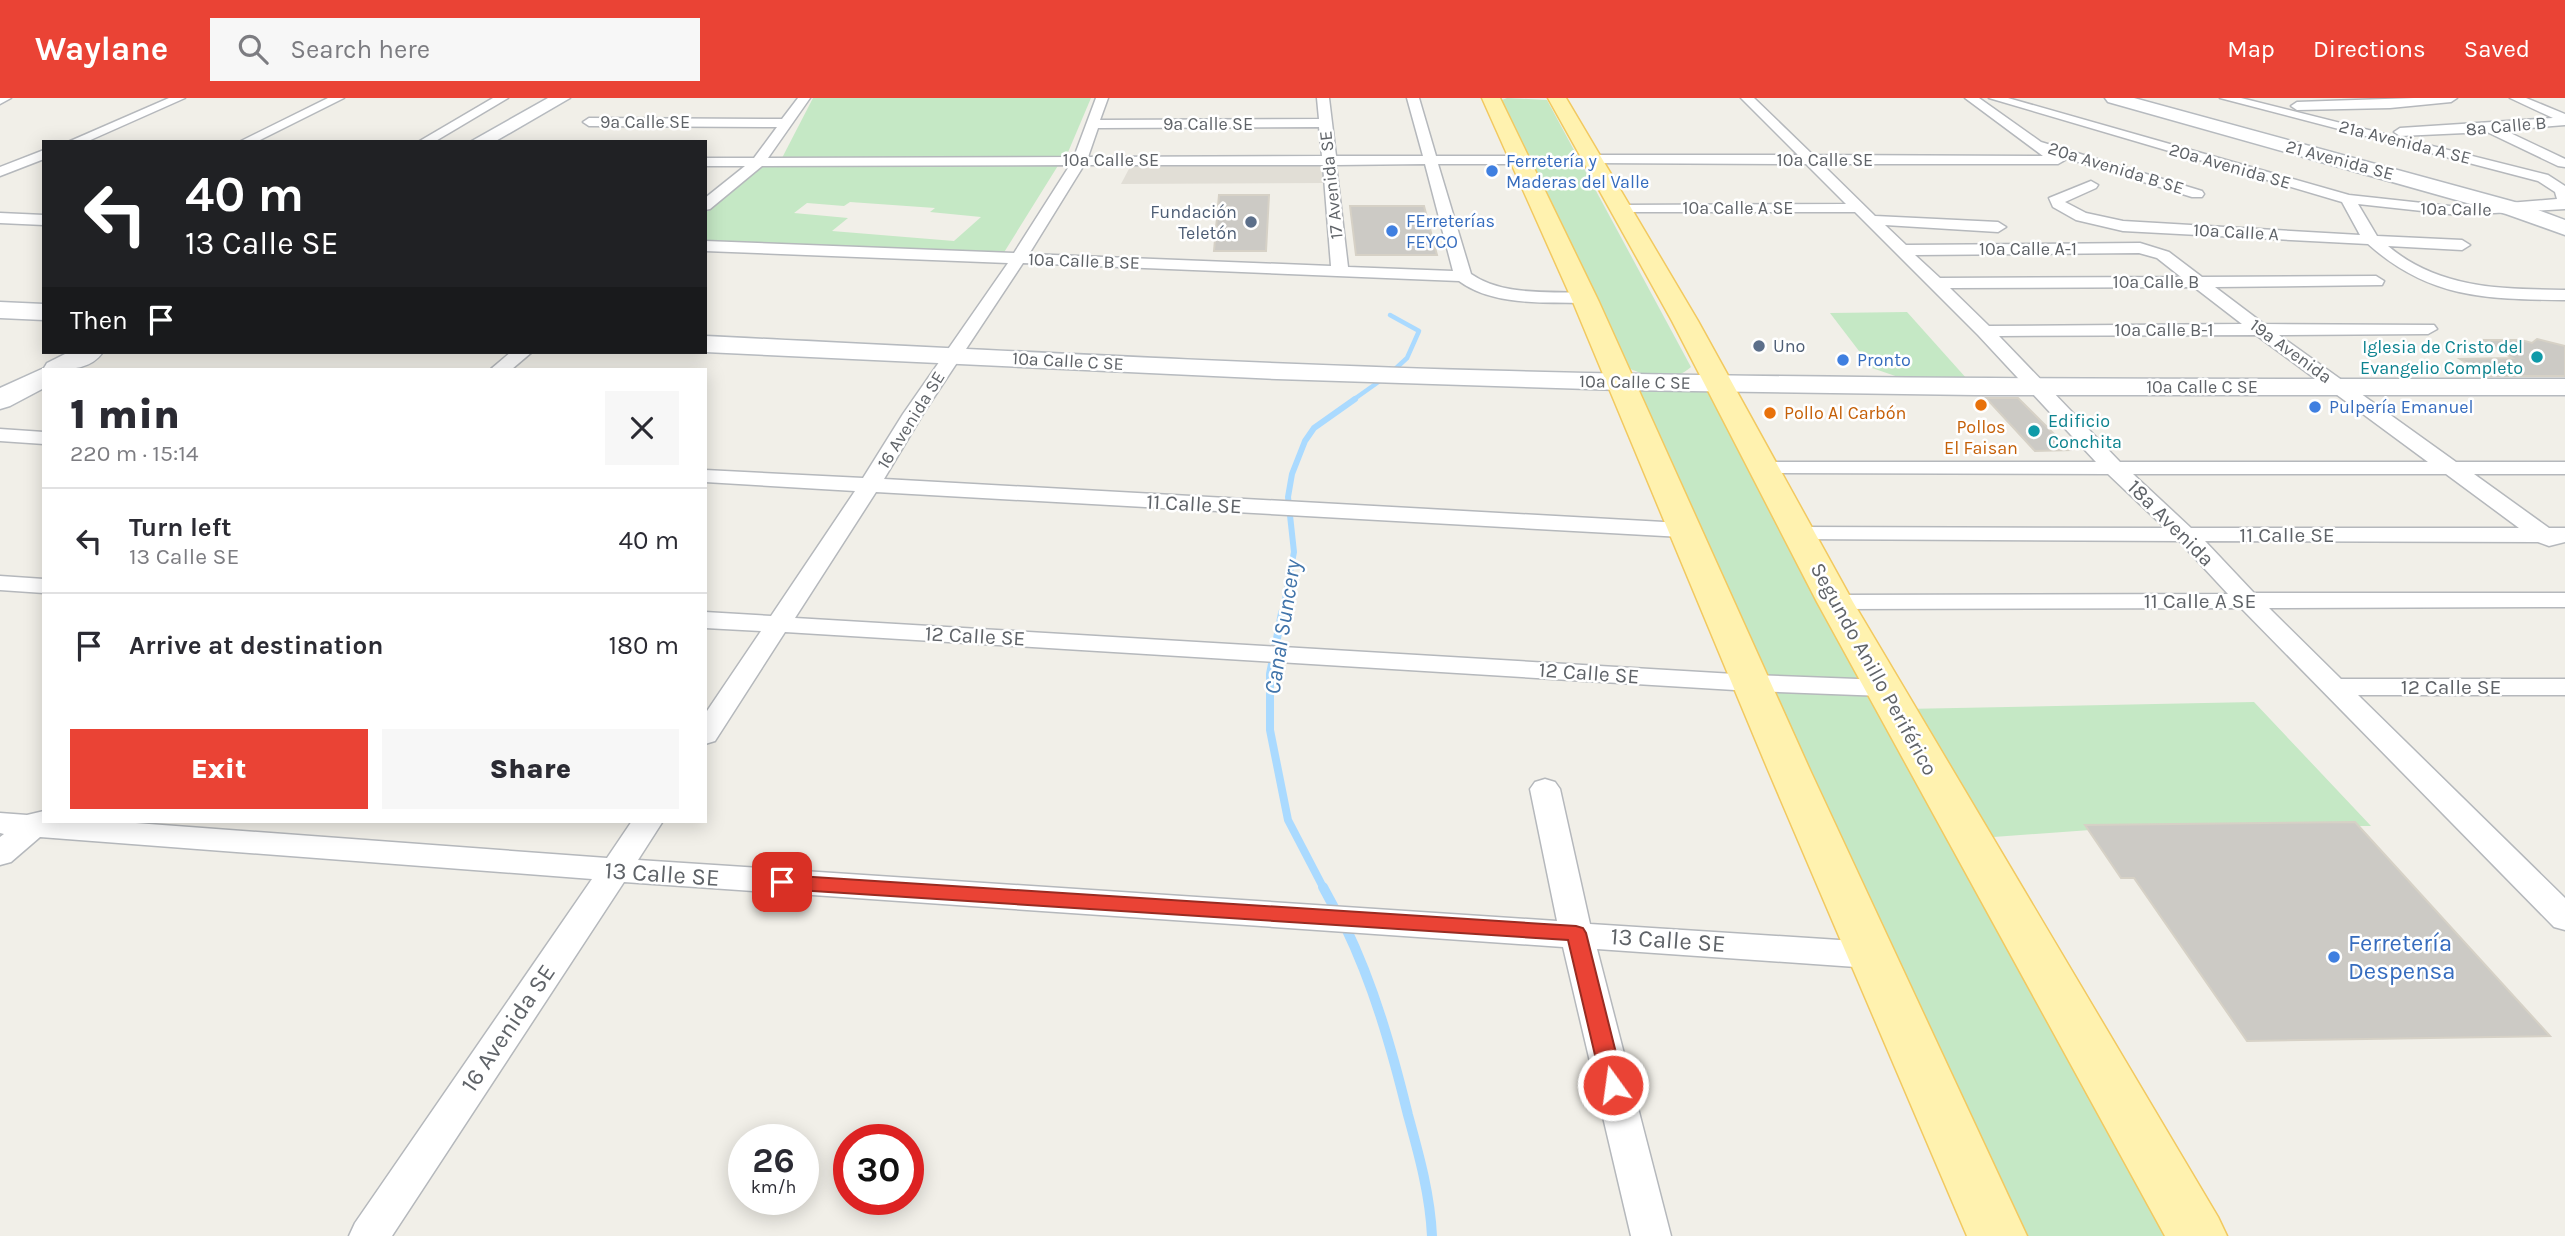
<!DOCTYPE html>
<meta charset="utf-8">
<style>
body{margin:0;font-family:Karla,sans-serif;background:#f7f7f7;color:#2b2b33;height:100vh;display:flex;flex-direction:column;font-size:26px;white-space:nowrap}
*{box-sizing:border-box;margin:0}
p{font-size:23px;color:#7c7c81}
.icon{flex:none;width:38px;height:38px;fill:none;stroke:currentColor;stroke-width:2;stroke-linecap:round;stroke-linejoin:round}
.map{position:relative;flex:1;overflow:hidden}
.sheet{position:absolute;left:42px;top:270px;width:665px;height:455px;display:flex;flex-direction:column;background:#fff;border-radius:0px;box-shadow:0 4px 18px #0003}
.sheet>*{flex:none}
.hud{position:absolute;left:42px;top:42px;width:665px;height:214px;border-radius:0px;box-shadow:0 4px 18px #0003;background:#202124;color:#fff;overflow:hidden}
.speed{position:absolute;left:728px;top:1026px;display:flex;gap:14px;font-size:35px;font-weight:700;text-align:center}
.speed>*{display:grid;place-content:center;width:91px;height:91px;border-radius:50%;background:#fff;box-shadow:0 4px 18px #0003;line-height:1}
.speed small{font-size:18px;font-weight:400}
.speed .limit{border:10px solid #d22;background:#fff;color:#111}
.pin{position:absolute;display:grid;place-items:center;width:60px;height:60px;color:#fff;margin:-30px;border-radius:14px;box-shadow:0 4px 10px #0006}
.me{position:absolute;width:77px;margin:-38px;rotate:346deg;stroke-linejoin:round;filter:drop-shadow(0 0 5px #0008)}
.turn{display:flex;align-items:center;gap:24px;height:147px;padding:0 28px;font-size:32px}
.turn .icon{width:91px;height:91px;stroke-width:2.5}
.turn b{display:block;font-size:49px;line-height:60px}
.then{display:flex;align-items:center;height:66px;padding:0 28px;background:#0003;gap:14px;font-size:26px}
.round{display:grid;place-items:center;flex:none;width:74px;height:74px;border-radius:0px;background:#f7f7f7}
.head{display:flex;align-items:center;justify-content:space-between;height:119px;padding:0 28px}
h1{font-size:42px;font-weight:800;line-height:52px}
.action{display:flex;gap:14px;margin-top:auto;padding:14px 28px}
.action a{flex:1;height:80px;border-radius:0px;background:#ea4335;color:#fff;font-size:28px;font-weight:800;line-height:80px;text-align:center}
.action a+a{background:#f7f7f7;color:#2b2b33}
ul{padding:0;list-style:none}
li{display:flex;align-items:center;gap:21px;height:105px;padding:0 28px;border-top:2px solid #e1e1e2}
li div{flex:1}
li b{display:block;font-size:26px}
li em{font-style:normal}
header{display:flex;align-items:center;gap:42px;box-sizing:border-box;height:98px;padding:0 35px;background:#ea4335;color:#fff}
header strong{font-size:33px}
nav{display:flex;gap:38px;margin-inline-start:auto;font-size:24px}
.search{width:490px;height:63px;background:#f7f7f7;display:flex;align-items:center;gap:18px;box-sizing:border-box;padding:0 24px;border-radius:0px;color:#7c7c81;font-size:26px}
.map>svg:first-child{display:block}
.education{fill:#e1ded6}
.green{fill:#c5e8c5;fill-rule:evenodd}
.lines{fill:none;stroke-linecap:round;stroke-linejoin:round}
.stream-far3{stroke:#aadaff;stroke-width:4.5}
.stream-far2{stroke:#aadaff;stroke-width:6}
.stream-far1{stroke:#aadaff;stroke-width:8}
.stream{stroke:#aadaff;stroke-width:10}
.building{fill:#cccac5;stroke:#d6d1c6;stroke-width:2}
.street-casing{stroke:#b5b8bc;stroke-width:3}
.secondary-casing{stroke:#b6babf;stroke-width:3}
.primary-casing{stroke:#f2c960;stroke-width:3}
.street{fill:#fff;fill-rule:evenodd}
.secondary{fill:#fff;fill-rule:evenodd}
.primary{fill:#fff2af;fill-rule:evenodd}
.route{fill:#ea4335;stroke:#982c22;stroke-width:2}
.shop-dot{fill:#3f7fe0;stroke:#fff;stroke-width:2.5}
.service-dot{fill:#5c6f8a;stroke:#fff;stroke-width:2.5}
.culture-dot{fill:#0f9aa8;stroke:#fff;stroke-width:2.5}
.food-dot{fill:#e8710a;stroke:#fff;stroke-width:2.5}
.labels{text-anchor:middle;stroke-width:5;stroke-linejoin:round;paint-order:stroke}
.far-street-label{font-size:18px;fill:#5f6368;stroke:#fff}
.far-shop-label{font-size:18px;fill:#366cbe;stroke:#fff;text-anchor:start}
.far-service-label{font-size:18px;fill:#4e5e75;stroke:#fff;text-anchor:end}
.far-culture-label{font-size:18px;fill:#0d838f;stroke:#fff;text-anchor:end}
.far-food-label{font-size:18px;fill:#c56008;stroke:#fff;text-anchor:start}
.street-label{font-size:21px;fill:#5f6368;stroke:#fff}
.water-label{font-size:23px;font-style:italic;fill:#4174aa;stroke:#fff}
.near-street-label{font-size:24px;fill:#5f6368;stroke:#fff}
.near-shop-label{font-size:24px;fill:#366cbe;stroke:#fff;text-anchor:start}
</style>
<header>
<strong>Waylane</strong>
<div class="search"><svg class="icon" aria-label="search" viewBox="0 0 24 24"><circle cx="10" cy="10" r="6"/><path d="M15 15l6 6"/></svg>Search here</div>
<nav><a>Map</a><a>Directions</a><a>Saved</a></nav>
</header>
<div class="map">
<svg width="2565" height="1138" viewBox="0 0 2565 1138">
<rect width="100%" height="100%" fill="#f1efe8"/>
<!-- education -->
<path class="education" d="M1323,65L1325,85L1121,86L1131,67Z"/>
<!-- green -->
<g class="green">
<path d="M813,0H1091L1066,59L782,60Z"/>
<path d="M1507,0L1547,2L1691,269C1673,285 1650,279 1630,271L1502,2Z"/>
<path d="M765,66H1059L1003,156L705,143V115ZM850,104L935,110L930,114L981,119L954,143L832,133L848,120L794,115L807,105L844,108Z"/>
<path d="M1907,214L1967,281H1904L1872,270L1830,215Z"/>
<path d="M1621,289H1713L1881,588L1750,583Z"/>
<path d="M1753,588L1882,590L2197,1138H2000Z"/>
<path d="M2254,604L2371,728L2108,729L2104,731L1980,740L1904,611Z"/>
</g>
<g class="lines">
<!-- stream-far3 -->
<g class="stream-far3">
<path d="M1390,217L1419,233L1407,260L1393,273"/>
<path d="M1353,302L1384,280"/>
</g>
<!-- stream-far2 -->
<path class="stream-far2" d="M1282,517L1294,454L1288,399L1292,376L1305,343L1314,330L1355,301"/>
<!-- stream-far1 -->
<path class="stream-far1" d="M1282,515L1270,576V632L1288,722L1324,791"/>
<!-- stream -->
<g class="stream">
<path d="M1323,789L1337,815"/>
<path d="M1345,828C1374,888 1392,952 1408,1017C1419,1057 1430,1096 1432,1138"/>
</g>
</g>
<!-- building -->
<g class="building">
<path d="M1219,97H1269L1266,153H1214Z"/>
<path d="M1350,108H1424L1437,157H1356Z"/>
<path d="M2537,241L2565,248V278H2488L2460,261L2512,260L2482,242H2521L2532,245Z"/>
<path d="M1986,300H2018L2070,352L2035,353Z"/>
<path d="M2355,724L2550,938L2247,943L2134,780H2121L2085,727Z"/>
</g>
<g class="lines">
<!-- street casing -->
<g class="street-casing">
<g id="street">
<path d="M0,0H11L0,6Z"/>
<path d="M169,0H185L86,44H68Z"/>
<path d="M328,0H344L256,44H239Z"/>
<path d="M493,0H508L434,44H418Z"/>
<path d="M798,0H810L768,60L1074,59L1096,0H1108L1100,22L1319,21L1317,0H1329L1336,58H1423L1407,0H1419L1436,58H1517L1524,62L1517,66H1438L1471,176C1502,198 1547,193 1584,195L1593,200L1584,205C1543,204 1493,208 1459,183L1023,165L923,316L884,381L1682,425L1690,427L1693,432L1690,437L1682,439L876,394L795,520L1751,577L1884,582L1893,584L1897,590L1893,596L1884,598L1751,593L785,534L715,643L705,646V616L761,533L705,530V514L771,518L855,393L705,384V372L863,380L903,316L1008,165L705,153V143L1014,155L1070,67L762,68L710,111L705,112V100L745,68H705V60H754L777,29L589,28L583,24L589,20L782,21ZM1319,29L1322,58L1088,59L1098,30ZM1425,66L1453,173L1348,169L1336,67ZM1084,67H1323L1331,168L1029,156Z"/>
<path d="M1741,0H1754L1813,57L2043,58L1965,0H1979L2041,44L2202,93L2204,96L2202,99H2192L2059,58L2065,62L2058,66H1822L1875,118L1998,124L2006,129L1998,134L1885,127L1906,147L2140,145L2169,154L2202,179L2376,178L2384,183L2382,187L2215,189L2264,226L2434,227L2437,231L2428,236L2279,237L2456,364H2565V376H2474L2549,430H2565V444L2549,448L2538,444L2205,443L2254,495H2565V509L2269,510L2341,581H2565V597H2358L2565,800V832L2554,829L2241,510L1835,511L1826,509L1823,504L1826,499L1835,497L2228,496L2179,443L1791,441L1788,436L1791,431L1799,429L2165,430L2108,376L1755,375L1752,370L1755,365L1763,364H2096L1978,237L1855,114H1615L1613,111L1615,108L1620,107L1846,106L1806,66L1592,65L1585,61L1592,57H1798ZM2139,155L2157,160L2181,179L1940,180L1915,157ZM2194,189L2242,226L1989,228L1950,190ZM2256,237L2428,364H2120L1999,238ZM2133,376H2446L2519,430H2191Z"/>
<path d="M1989,0H2008L2349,97L2459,109L2557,101L2555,94L2538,83L2220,0H2241L2548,77L2565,88V111L2459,117L2358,106L2377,138L2462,142L2470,147L2462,152L2388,148C2439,191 2501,191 2565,192V202C2486,201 2430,201 2368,146L2123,133L2076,122L2053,109L2049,100L2091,83L2098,87L2096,90L2065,104L2086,115L2123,123L2360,137L2342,104Z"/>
<path d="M2414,0H2457L2451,4L2390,10L2297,12L2291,8L2297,4Z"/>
<path d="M2510,0H2526L2565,16V27L2504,32L2565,61V69L2558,68L2487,34L2400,38L2394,34L2400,30L2553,20Z"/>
<path d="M44,52V61L0,78V69Z"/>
<path d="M0,115L44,117V127L0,125Z"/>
<path d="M511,254H532L512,271H491Z"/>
<path d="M0,331L44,334V346L0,343Z"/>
<path d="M0,478L44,481V495L0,492Z"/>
<path d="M1545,681L1555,684L1560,691L1590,826L1870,844L1882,848L1887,857L1882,866L1870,870L1597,851L1671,1138H1631L1563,849L624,784L392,1138H349L355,1125L592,781L40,739L11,764L0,767V739L4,736L0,735V715L27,717L44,713V723H109L607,760L632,723H663L638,762L1557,823L1530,691L1535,684Z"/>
</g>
</g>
<!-- secondary casing -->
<g class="secondary-casing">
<g id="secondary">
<path d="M548,0H570L494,44H470Z"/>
<path d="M2105,0H2134L2522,106L2565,122V137L2506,116L2108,4Z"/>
<path d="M0,204L44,206V222L0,220Z"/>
<path d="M705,238C973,251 1241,266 1509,273C1861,282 2213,281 2565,281V297H1975L1621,292L1277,281L705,254Z"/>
<path d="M69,254H103C89,274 65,271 44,271V290L10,308L0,311V290L44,270L47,265Z"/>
</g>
</g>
<!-- primary casing -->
<g class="primary-casing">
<g id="primary">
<path d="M1482,0H1500L1599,204L1810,672L2027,1138H1967L1768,672L1573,204Z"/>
<path d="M1548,0H1566L1698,223L1853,504L2218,1119L2227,1138H2165L1817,504L1672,223Z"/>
</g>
</g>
<!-- street -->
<use href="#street" class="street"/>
<!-- secondary -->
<use href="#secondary" class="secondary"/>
<!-- primary -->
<use href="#primary" class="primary"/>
</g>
<!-- route -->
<path class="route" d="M782,777L1576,828L1583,830L1586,835L1624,987L1621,993L1613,996L1605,993L1602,987L1568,842L782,791L776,789L773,784L776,779Z"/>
<!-- markers -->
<g class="shop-dot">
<circle cx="1492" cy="73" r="7"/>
<circle cx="1392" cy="133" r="7"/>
<circle cx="1843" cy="262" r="7"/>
<circle cx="2315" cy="309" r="7"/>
<circle cx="2334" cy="859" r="7"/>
</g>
<g class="service-dot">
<circle cx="1251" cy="124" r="7"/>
<circle cx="1759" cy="248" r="7"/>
</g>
<g class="culture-dot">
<circle cx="2537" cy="259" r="7"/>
<circle cx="2034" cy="333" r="7"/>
</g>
<g class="food-dot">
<circle cx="1981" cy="307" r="7"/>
<circle cx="1770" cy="315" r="7"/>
</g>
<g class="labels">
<!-- far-street labels -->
<g class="far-street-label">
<text x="645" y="30">9a Calle SE</text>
<text x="1208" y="32">9a Calle SE</text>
<text transform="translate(2506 28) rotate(-5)" y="6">8a Calle B</text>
<text transform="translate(2405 44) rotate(14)" y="6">21a Avenida A SE</text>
<text x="1111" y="68">10a Calle SE</text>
<text x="1825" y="68">10a Calle SE</text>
<text transform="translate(2340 62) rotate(15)" y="6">21 Avenida SE</text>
<text transform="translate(2230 68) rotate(16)" y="6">20a Avenida SE</text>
<text transform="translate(2116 70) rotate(17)" y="6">20a Avenida B SE</text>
<text transform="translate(1331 87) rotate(-96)" y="6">17 Avenida SE</text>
<text x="1738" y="116">10a Calle A SE</text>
<text transform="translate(2456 111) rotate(1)" y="6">10a Calle</text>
<text transform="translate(2236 134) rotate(3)" y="6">10a Calle A</text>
<text x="2028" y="157">10a Calle A-1</text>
<text transform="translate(1084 163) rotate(2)" y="6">10a Calle B SE</text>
<text x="2156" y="190">10a Calle B</text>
<text x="2164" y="238">10a Calle B-1</text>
<text transform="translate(2291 253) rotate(36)" y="6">19a Avenida</text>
<text transform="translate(1068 263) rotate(3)" y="6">10a Calle C SE</text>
<text transform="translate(1635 284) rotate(1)" y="6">10a Calle C SE</text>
<text x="2202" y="295">10a Calle C SE</text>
<text transform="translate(911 322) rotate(-58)" y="6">16 Avenida SE</text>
</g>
<!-- far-shop labels -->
<g class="far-shop-label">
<text x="1506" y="69">Ferretería y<tspan x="1506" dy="21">Maderas del Valle</tspan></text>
<text x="1406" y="129">FErreterías<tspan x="1406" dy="21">FEYCO</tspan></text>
<text x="1857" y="268">Pronto</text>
<text x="2329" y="315">Pulpería Emanuel</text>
</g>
<!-- far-service labels -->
<g class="far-service-label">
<text x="1237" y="120">Fundación<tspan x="1237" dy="21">Teletón</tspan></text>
<text x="1773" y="254" text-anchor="start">Uno</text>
</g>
<!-- far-culture labels -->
<g class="far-culture-label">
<text x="2523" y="255">Iglesia de Cristo del<tspan x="2523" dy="21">Evangelio Completo</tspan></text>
<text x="2048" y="329" text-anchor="start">Edificio<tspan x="2048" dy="21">Conchita</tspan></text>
</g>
<!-- far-food labels -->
<g class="far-food-label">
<text x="1784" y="321">Pollo Al Carbón</text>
<text x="1981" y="335" text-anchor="middle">Pollos<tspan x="1981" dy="21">El Faisan</tspan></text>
</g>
<!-- street labels -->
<g class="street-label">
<text transform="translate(1194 406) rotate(3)" y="7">11 Calle SE</text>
<text transform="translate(2171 425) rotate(45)" y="7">18a Avenida</text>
<text x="2287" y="444">11 Calle SE</text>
<text x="2200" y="510">11 Calle A SE</text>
<text transform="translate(975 538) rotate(3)" y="7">12 Calle SE</text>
<text transform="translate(1874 571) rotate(61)" y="7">Segundo Anillo Periférico</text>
<text transform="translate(1589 575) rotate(4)" y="7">12 Calle SE</text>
<text x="2451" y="596">12 Calle SE</text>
</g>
<!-- water labels -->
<g class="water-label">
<text transform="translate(1282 529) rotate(-81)" y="8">Canal Suncery</text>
</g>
<!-- near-street labels -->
<g class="near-street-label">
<text transform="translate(662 776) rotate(4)" y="8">13 Calle SE</text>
<text transform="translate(1668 842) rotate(4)" y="8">13 Calle SE</text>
<text transform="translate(508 930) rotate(-56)" y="8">16 Avenida SE</text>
</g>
<!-- near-shop labels -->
<g class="near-shop-label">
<text x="2348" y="853">Ferretería<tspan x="2348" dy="28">Despensa</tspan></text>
</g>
</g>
</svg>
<div class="speed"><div>26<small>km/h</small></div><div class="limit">30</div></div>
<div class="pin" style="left:782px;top:784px;background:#d93025"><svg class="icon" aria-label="arrive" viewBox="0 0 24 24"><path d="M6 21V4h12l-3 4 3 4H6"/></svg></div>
<svg class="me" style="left:1613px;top:987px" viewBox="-20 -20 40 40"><circle r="17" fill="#ea4335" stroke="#fff" stroke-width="3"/><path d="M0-11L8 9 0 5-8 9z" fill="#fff"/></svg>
<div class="hud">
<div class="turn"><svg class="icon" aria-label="left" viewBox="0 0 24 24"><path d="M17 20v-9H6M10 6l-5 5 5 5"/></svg><div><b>40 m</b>13 Calle SE</div></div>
<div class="then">Then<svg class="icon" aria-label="arrive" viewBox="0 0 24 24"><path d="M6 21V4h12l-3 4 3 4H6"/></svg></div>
</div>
<section class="sheet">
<div class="head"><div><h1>1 min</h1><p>220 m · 15:14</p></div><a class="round"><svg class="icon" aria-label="close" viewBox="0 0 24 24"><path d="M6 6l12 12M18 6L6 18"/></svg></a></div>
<ul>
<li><svg class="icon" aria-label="left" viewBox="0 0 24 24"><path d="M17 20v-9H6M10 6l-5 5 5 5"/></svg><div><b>Turn left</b><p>13 Calle SE</p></div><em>40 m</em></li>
<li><svg class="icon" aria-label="arrive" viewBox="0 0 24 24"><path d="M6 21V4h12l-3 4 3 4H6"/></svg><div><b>Arrive at destination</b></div><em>180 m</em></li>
</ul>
<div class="action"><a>Exit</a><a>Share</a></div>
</section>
</div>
